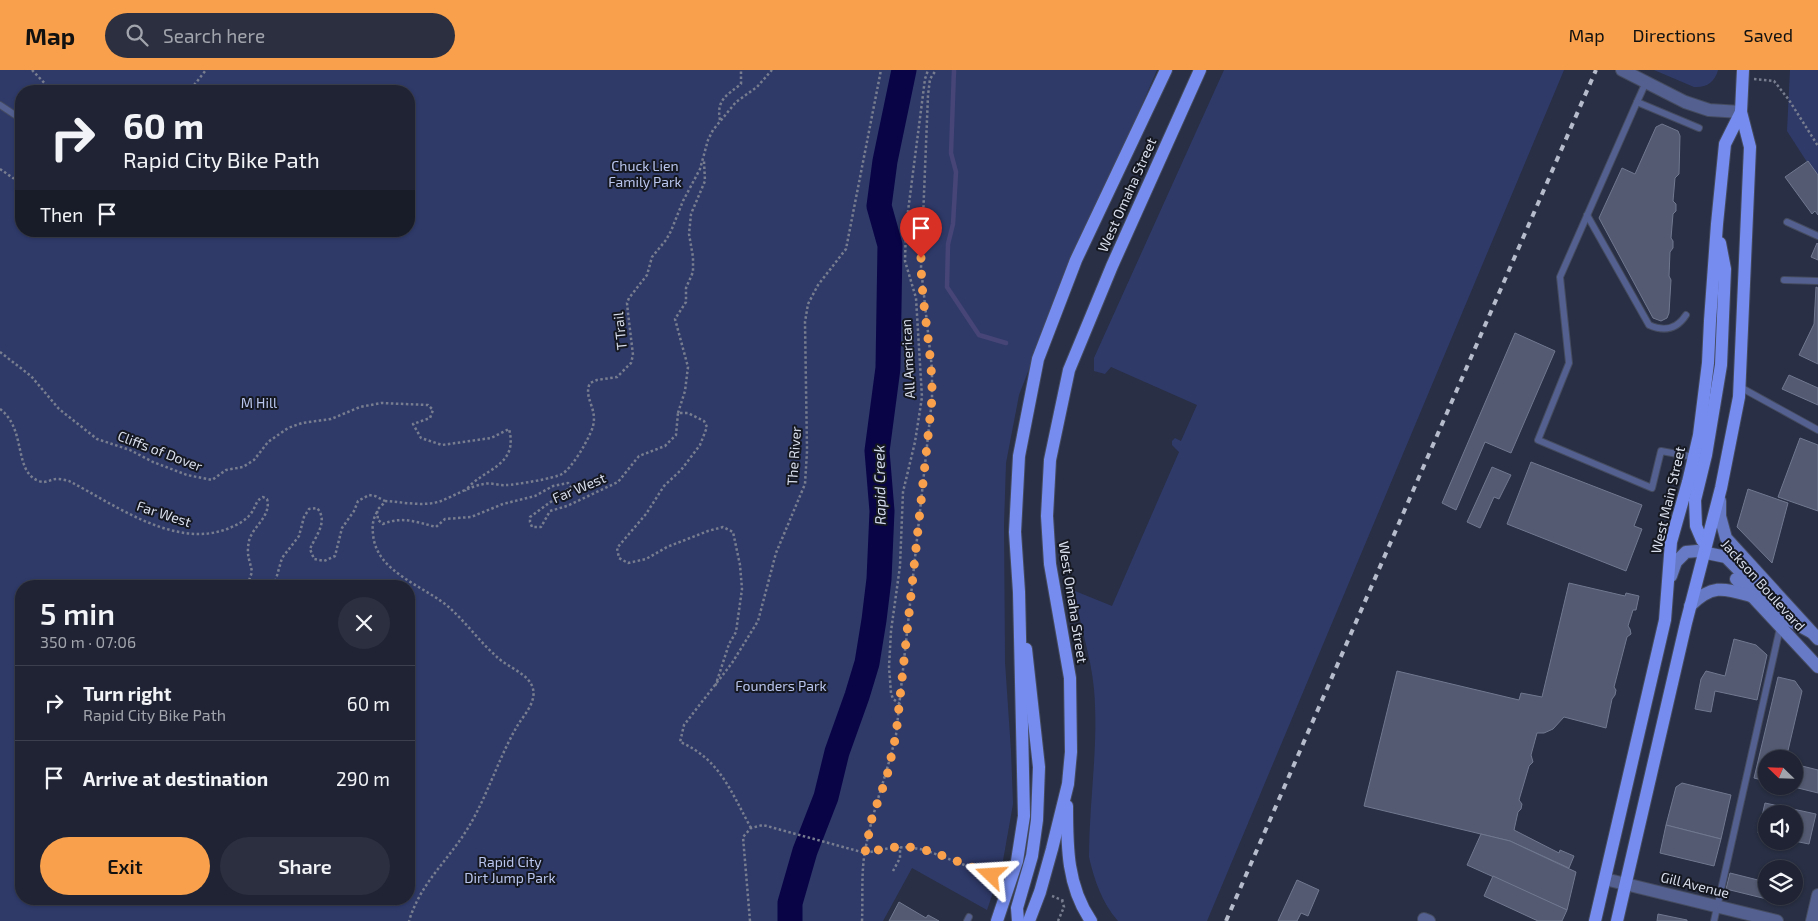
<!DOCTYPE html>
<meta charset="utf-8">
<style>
body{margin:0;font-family:"Exo 2",sans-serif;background:#2c2f3f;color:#f1f3f6;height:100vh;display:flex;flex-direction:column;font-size:19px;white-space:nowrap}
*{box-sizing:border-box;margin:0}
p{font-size:16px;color:#a1a4ac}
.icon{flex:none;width:28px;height:28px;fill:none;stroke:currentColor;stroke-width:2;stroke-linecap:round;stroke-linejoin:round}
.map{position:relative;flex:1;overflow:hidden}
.sheet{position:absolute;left:15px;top:510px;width:400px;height:325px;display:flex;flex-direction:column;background:#1f2333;border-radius:20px;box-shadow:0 1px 4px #0004,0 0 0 1px #3c404e}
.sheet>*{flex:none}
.banner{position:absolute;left:15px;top:15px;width:400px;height:152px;border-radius:20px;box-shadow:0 1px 4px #0004,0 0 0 1px #3c404e;background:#1f2333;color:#f1f3f6;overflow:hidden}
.needle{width:32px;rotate:293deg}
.tools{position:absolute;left:1758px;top:680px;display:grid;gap:10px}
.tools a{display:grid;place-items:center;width:45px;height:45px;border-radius:50%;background:#1f2333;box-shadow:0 1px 4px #0004,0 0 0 1px #3c404e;font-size:25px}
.pin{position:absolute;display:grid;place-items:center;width:42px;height:42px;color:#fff;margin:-51px -21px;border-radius:50% 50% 50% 0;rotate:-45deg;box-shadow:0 0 5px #0007}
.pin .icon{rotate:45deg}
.me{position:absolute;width:55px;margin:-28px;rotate:290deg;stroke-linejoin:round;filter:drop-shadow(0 0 4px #0008)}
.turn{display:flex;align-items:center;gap:18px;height:105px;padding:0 25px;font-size:22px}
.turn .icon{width:65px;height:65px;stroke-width:2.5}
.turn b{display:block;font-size:35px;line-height:42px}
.then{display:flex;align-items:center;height:48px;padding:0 25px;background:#0003;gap:10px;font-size:19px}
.round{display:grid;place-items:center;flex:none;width:52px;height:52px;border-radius:26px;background:#2c2f3f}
.headline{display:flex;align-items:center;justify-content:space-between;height:85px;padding:0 25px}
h1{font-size:30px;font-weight:600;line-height:38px}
.button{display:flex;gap:10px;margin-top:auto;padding:10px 25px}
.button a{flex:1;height:58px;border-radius:30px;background:#f8a04b;color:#111;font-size:20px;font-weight:600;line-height:58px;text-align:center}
.button a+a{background:#2c2f3f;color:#f1f3f6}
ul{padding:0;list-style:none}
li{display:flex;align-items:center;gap:15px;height:75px;padding:0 25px;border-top:1px solid #3c404e}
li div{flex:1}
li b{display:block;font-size:19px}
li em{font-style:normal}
header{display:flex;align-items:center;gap:30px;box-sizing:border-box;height:70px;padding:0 25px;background:#f8a04b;color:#111}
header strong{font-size:24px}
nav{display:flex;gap:28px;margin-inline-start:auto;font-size:18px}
.search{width:350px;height:45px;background:#2c2f3f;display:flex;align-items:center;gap:12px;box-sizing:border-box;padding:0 18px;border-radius:28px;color:#a1a4ac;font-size:19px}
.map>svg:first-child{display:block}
.green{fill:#2f3a69;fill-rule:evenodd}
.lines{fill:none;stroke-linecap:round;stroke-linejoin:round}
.stream{stroke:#474578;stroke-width:4.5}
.river{stroke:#090446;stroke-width:25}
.building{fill:#535a71;stroke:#707890}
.service-casing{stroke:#454b5f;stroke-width:8}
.minor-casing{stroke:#454b5f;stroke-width:14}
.tertiary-casing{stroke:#454b5f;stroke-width:14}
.secondary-casing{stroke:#454b5f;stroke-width:14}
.primary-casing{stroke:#454b5f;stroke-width:14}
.path{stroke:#787e8f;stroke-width:2.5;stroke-dasharray:2.5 2.5;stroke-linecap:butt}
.service{stroke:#536090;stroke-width:6}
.minor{stroke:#536090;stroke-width:12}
.tertiary{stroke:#536090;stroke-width:12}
.secondary{stroke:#677ac6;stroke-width:12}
.primary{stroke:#768def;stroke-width:12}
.rail{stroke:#b6bccb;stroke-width:4;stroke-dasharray:6 6;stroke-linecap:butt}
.route{stroke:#f8a04b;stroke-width:9;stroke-dasharray:0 16.2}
.labels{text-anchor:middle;stroke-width:4;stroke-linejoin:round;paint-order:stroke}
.park-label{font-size:14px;fill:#bac6ee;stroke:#151821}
.street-label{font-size:14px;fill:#d9deec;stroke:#151821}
.water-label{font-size:15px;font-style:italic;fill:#d5dcf0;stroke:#151821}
</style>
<header>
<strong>Map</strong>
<div class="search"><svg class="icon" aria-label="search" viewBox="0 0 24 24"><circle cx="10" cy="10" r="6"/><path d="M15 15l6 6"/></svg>Search here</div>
<nav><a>Map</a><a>Directions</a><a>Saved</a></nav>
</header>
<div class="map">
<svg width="1818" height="851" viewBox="0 0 1818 851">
<rect width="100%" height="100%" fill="#292f44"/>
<!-- green -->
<g class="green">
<path d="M0,0H1157L1044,260L1019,325L1006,393L1004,454L1005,592L1011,681L1013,734L1002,796L987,840L912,798L883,851H0ZM21,21H409V161H21ZM21,516H409V829H21Z"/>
<path d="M1224,0H1564L1207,851H1118C1102,833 1094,809 1089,787C1089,731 1099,675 1094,619C1091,585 1079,554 1075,521L1112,536L1179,382L1172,375V371L1175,368L1181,371L1197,335L1111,297L1105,304L1094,301V288Z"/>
<path d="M1654,0H1718C1715,12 1706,18 1694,17Z"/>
<path d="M1790,0H1818V109L1787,61Z"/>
</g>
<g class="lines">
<!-- stream -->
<path class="stream" d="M954,0L951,83L956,102L953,154L948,174L947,217L979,265L1006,273"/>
<!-- river -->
<path class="river" d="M790,851V833L805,781L826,727L837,682L857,626L867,593L874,550L879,509L882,441L877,381L888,298L890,175L879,136L885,91L904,0"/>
</g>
<!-- building -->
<g class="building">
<path d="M1662,54L1678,61L1680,66L1679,104L1675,108L1673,131L1676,134V141L1673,144L1671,168L1673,171V178L1670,182L1669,206L1671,210L1669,243L1667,248L1661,251L1653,248L1599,148L1622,98L1635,104L1656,57Z"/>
<path d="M1808,91L1818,105V145L1815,141L1812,144L1785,107Z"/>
<path d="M1817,173L1818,174V190L1811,187Z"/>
<path d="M1816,217L1818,218V294L1799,285L1814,254Z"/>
<path d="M1515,263L1555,281L1511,383L1485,372L1456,440L1442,433Z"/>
<path d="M1789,305L1818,318V335L1782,319Z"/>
<path d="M1800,368L1818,375V441L1778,427Z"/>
<path d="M1531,392L1642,435L1634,456L1642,459L1626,501L1507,454Z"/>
<path d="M1492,397L1511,405L1499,429L1494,427L1480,458L1467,452Z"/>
<path d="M1748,419L1788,433L1772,493L1737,457Z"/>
<path d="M1569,513L1625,526L1626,523L1639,526L1636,540H1633L1628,556L1630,559L1631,564L1627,567L1614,617L1616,620L1615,625L1612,629L1606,658L1564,647L1553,659L1544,663H1537L1531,685L1533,692L1529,696L1519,730L1522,734L1521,739L1518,742L1514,760L1559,783L1560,780L1574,786L1569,798L1510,771L1364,736L1397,601L1519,630L1521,623L1542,627Z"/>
<path d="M1734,569L1756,575L1767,585L1757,630L1715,621L1711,642L1695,639L1701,609L1706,601L1725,606Z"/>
<path d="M1778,607L1795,611L1802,621L1786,689H1766V711L1754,708Z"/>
<path d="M1798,695L1818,700V723L1790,716H1794V701H1797Z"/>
<path d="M1682,713L1731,725L1721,769L1666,755L1676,717Z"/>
<path d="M1765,733L1816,744L1809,774L1794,771V744H1766V765L1758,763Z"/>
<path d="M1666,755L1721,769L1714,796L1660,783Z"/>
<path d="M1481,764L1510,771L1576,802L1567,840L1467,795Z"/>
<path d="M1730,803L1766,812V826H1785L1783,833L1726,819Z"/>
<path d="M1493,806L1567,840L1562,851H1538L1484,826Z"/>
<path d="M1297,810L1319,820L1308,846L1301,843L1297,851H1278Z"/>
<path d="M899,832L926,848L928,845L939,851H889Z"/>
<path d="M1658,844L1687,850V851H1657Z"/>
</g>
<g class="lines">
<!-- service casing -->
<g class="service-casing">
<g id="service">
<path d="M1646,12L1637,32L1699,58"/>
<path d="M1637,32L1560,207L1569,293L1538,370L1652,418L1661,381L1694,387"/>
<path d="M0,35L21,49"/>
<path d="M1587,145L1649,255C1665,262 1677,259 1686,245"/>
<path d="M1787,152L1818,166"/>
<path d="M1784,210L1818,211"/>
<path d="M1740,317L1818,360"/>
<path d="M967,851L969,847"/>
<path d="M1714,851L1780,558"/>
</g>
</g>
<!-- minor casing -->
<g class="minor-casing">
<g id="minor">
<path d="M1605,809L1777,851"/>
<path d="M1424,849L1429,851"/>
<path d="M1812,851L1818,825"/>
</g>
</g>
<!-- tertiary casing -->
<g class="tertiary-casing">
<path id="tertiary" d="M1622,0L1685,32L1709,40L1741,42"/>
</g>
<!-- secondary casing -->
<g class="secondary-casing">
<g id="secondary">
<path d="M1720,431V446L1726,468L1818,569"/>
<path d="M1671,506L1676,492L1686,482L1697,481L1726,487L1787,549L1811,562"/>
<path d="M1736,509L1818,597"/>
<path d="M1690,536C1712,514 1723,518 1751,526"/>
</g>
</g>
<!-- primary casing -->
<g class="primary-casing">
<g id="primary">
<path d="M1706,474L1702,470L1696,456L1695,430L1706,385L1721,295L1725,199L1720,173"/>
<path d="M1067,736C1067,777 1067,816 1091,851"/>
<path d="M997,851L1017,791L1024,746L1019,522L1015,462L1019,386L1038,289L1076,190L1166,0"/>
<path d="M1018,851L1017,838L1032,786L1037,750L1039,697L1026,579"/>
<path d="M1029,851L1040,822L1052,779L1068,714L1071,682L1070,608L1050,494L1047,446L1050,390L1069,300L1112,196L1200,0"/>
<path d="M1595,851L1665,550L1671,472L1688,412L1699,365L1708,293L1710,251L1717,154L1725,74L1741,42"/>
<path d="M1617,851L1686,553L1721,418L1739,327L1750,77L1741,42L1743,0"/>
</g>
</g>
<!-- path -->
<g class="path">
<path d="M32,0L51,20L55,21"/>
<path d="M1754,9L1774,11L1789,30L1818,76"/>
<path d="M191,19L206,0"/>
<path d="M720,50C716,30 727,25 741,14V0"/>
<path d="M0,99L13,108L21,110"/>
<path d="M0,282L31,306L59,339L97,369L130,380L153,392L187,405L212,410L226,400L243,397L254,390L268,372L288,358L302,353L331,349L360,337L381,333L428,335L433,340L430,348L413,354L421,368L442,375L491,368L509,359C519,397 483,398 465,421"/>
<path d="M0,339C27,359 13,402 39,411C46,414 50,409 57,409C61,409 65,410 69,411C116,435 179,483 234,456C241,453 248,448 252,442C256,436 256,430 263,427L267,429C272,446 252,457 249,471C246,486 250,490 252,502L247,516"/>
<path d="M678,343L685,321L688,297L675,249L686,232V218L693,202V187L689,164L691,144L705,111L704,91"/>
<path d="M385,431C403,432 424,437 441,431C454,426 470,416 484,414C491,412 499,416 506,415C515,415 556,408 562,404C572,398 585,375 590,364C602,340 582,330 590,313L597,310L617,307L631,293L633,285L628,243L627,233L629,228L647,205L652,187L666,170L671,161L683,131L700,99L708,70L713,60L736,32L757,17L772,0"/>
<path d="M377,442C373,449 372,455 373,464C376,504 427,516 452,540C468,555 481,573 497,587C507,597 530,604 533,619C536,631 526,643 519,653C499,686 488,725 468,758C448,791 421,812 409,851"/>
<path d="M274,516L282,488L299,466L304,447L309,439L317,438C329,451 315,467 310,479L314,489L324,491L335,486L342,458L354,441L358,431L369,425L375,426L385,431L383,434L377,440L378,450L383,454C402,446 417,452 436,457L445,449L471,447L503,434L535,426L553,416L568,413L571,417L530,447V452L532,457H541L550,441L567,436L618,412L639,386L665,376L676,365L678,343H688L704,351L707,357L700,375L681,400L664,416L646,444L617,478L619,488L628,493L646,489L667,477L708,461L723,457L733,462L740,495L742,519L736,562L729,574L715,617"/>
<path d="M900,634L893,629L891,623L889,597L891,561L900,496L903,422L915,372L922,327L916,228L905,191L906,157L925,9L928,0"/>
<path d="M751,758C731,722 720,689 680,672L684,655L732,593L758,551L776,483L805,414L807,381L805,252L808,234L818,215L846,179L881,0"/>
<path d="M893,801L900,788V777"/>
<path d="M1052,826L1064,831"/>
<path d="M750,851L743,767L751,758L763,755L865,783L890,778L908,777L925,780L991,805"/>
<path d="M862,851C863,828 861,803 865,781C872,742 887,704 896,665L932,329V299L921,198L928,25L930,9L936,0"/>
<path d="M1058,851L1064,837L1062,831"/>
</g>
<!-- service -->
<use href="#service" class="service"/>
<!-- minor -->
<use href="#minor" class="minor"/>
<!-- tertiary -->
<use href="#tertiary" class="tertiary"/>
<!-- secondary -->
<use href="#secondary" class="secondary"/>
<!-- primary -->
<use href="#primary" class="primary"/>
<!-- rail -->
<path class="rail" d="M1226,851L1596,0"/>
</g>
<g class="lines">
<!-- route -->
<path class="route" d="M921,188C921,236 933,282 932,329L896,665L887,706L872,748L865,783C878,780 892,776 907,777C927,777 971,797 991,805"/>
</g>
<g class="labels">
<!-- park labels -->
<g class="park-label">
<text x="645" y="101">Chuck Lien<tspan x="645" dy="16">Family Park</tspan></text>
<text x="259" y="338">M Hill</text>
<text x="781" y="621">Founders Park</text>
<text x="510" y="797">Rapid City<tspan x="510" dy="16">Dirt Jump Park</tspan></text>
</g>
<!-- street labels -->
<g class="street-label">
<text transform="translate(1127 125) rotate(-66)" y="5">West Omaha Street</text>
<text transform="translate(620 261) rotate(-96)" y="5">T Trail</text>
<text transform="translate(908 289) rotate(-93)" y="5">All American</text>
<text transform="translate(160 381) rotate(21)" y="5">Cliffs of Dover</text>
<text transform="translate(794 386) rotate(-86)" y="5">The River</text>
<text transform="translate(579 418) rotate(-23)" y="5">Far West</text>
<text transform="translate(1668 430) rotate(-77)" y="5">West Main Street</text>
<text transform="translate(164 444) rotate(18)" y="5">Far West</text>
<text transform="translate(1763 515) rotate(48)" y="5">Jackson Boulevard</text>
<text transform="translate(1073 532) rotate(81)" y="5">West Omaha Street</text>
<text transform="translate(1695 815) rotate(14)" y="5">Gill Avenue</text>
</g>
<!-- water labels -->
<g class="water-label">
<text transform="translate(880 415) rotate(-91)" y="5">Rapid Creek</text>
</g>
</g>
</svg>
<div class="tools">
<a><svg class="needle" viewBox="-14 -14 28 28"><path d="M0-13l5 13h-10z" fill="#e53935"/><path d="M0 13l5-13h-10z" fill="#a1a4ac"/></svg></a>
<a><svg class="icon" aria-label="sound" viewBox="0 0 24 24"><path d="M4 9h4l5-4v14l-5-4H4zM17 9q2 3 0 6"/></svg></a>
<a><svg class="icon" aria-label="layers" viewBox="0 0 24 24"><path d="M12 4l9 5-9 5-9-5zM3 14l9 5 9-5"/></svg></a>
</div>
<div class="pin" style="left:921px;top:188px;background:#d93025"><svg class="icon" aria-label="arrive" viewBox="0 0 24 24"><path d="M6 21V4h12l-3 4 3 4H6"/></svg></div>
<svg class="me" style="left:991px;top:805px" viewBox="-20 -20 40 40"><path d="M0-17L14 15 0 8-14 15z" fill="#f8a04b" stroke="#fff" stroke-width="4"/></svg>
<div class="banner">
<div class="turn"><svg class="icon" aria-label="right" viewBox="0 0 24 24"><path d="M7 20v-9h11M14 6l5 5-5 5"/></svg><div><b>60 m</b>Rapid City Bike Path</div></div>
<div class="then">Then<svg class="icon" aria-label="arrive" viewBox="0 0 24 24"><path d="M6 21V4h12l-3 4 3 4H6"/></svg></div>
</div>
<section class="sheet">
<div class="headline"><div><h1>5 min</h1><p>350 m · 07:06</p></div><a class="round"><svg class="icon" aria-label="close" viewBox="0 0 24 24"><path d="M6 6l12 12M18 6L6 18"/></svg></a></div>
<ul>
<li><svg class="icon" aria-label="right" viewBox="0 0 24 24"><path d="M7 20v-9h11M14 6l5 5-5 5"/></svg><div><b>Turn right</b><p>Rapid City Bike Path</p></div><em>60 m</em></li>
<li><svg class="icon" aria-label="arrive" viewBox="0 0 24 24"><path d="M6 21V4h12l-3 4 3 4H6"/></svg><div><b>Arrive at destination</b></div><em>290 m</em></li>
</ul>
<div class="button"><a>Exit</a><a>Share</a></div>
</section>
</div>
